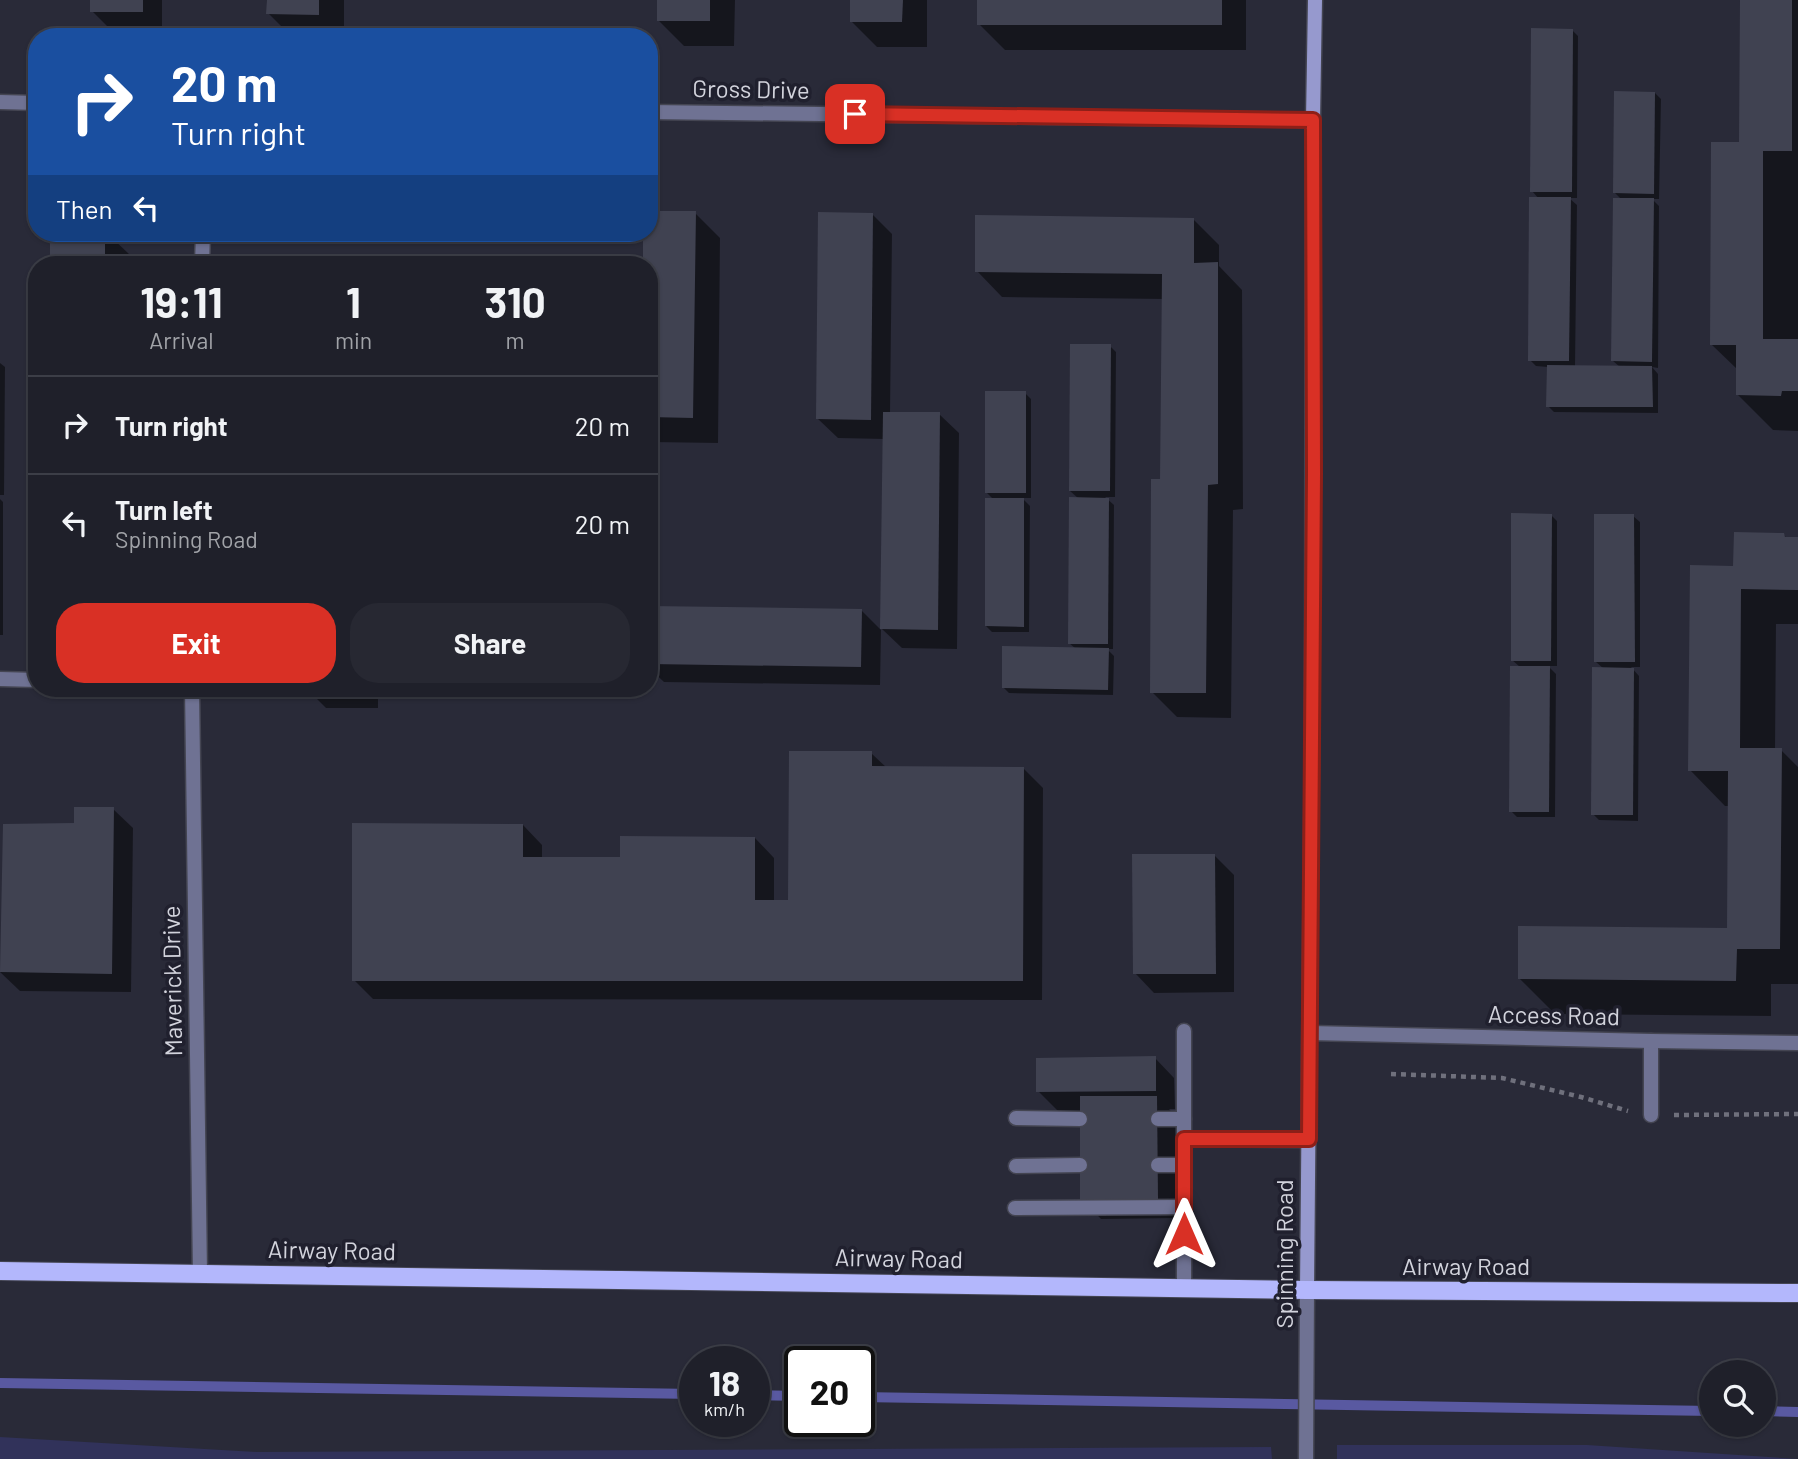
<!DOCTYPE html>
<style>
body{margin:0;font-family:Barlow,sans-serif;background:#272832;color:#f1f3f6;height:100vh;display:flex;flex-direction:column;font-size:26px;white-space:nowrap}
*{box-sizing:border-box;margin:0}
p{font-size:23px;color:#a1a3a8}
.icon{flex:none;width:38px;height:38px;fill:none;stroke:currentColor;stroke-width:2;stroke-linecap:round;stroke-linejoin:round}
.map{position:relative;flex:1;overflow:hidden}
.side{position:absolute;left:28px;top:256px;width:630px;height:441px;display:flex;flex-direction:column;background:#1f202a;border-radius:28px;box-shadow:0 2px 5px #0004,0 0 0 2px #3c3e47}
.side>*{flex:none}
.guide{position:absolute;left:28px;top:28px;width:630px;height:214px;border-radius:28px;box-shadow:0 2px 5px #0004,0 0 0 2px #3c3e47;background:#1a4fa0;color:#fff;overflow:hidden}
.buttons{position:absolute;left:1699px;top:1360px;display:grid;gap:14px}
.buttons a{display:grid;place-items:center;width:77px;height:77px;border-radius:50%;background:#1f202a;box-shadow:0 2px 5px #0004,0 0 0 2px #3c3e47;font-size:35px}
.speed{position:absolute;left:679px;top:1346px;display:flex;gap:14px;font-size:35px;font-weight:700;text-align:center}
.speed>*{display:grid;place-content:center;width:91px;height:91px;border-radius:50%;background:#1f202a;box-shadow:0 2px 5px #0004,0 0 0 2px #3c3e47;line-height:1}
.speed small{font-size:18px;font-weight:400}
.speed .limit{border:4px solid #111;border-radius:10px;background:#fff;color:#111}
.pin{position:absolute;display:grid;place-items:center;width:60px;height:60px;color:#fff;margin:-30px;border-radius:14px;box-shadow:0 4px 10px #0006}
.me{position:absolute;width:77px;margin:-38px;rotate:0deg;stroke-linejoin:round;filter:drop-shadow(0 0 5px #0008)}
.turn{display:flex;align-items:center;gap:24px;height:147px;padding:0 28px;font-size:32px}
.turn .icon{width:91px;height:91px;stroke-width:2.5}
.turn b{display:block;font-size:49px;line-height:60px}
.then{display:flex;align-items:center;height:66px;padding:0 28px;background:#0003;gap:14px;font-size:26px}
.eta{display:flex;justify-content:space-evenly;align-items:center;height:119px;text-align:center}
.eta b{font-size:42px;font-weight:700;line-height:49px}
.primary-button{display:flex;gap:14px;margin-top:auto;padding:14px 28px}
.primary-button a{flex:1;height:80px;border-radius:28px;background:#d93025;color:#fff;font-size:28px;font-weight:700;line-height:80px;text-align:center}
.primary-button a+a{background:#272832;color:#f1f3f6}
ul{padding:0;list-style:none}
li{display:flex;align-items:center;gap:21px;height:98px;padding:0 28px;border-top:2px solid #3c3e47}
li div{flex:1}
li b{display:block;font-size:26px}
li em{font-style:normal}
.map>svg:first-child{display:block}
.green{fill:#31325a}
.shadow{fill:#0007}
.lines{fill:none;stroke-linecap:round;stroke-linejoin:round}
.stream{stroke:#5959a1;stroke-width:10}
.building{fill:#404251}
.lane-casing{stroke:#444552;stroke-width:17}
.street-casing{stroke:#444552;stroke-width:17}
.secondary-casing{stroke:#444552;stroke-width:17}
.primary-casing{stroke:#444552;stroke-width:20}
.path{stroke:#6f707c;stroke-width:4.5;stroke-dasharray:5 5;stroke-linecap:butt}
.lane{stroke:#6f7293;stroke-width:14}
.street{stroke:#6f7293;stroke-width:14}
.secondary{stroke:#9699ce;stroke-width:14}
.primary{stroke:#b3b7fc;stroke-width:18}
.route-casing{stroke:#8d1f18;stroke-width:18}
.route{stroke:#d93025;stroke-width:12}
.labels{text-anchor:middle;stroke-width:7;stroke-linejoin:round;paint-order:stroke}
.street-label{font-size:24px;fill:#d2d3dc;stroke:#20202e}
</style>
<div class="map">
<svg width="1798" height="1459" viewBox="0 0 1798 1459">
<rect width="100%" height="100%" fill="#292a38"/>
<!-- green -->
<g class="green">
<path d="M0,1437L257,1452L1271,1447L1272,1459H0Z"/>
<path d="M1337,1445H1587L1798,1459H1337Z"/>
</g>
<!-- shadow -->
<g class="shadow">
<path d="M92,0H162V31L111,30L92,11Z"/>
<path d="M268,0H344V37H292L268,13Z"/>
<path d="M658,0H735L734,46H684L658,20Z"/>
<path d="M852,0H927V47H877L851,21Z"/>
<path d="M979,0H1246V50H1005L979,24Z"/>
<path d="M1741,0H1798V431L1773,430L1738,395V370L1712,345L1741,143Z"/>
<path d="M1572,30L1578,36L1577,198H1569L1577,205L1575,367H1620L1613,361L1622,200L1614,192L1655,93L1661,99L1659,199H1652L1659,206L1658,368L1652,367L1658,374V413L1554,412L1548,406V367L1536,366L1530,360L1539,199L1532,191Z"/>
<path d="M695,213L720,238L718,443L651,442L649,556V264H645V233H649Z"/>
<path d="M872,214L892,234L890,414H939L959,433L957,649L902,648L882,629L884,439L838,438L818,419Z"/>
<path d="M1193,219L1219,245V266L1242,290L1243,509L1233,510L1231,718L1177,717L1152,692L1162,480L1164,299L1002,297L977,271Z"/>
<path d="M52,233H107L130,255V264H52Z"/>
<path d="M298,255L352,256L360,264H298Z"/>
<path d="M1110,346L1116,352L1115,497H1105L1114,505L1113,649H1107L1114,656L1113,695L1009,693L1003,687L1076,649L1069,643L1079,499L1070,491Z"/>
<path d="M0,363L5,367L4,495H0Z"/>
<path d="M1025,393L1031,399V498H1022L1030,506L1029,632H992L986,626L994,500L986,492Z"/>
<path d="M0,499L3,502V635H0Z"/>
<path d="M1551,515L1557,521V666H1548L1556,674L1555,817H1517L1511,811L1520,667L1512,660Z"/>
<path d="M1633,516L1640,522V667H1631L1639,676L1638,821L1599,820L1593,814L1604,669L1596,662Z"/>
<path d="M1784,535L1787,539H1798V624H1776L1775,750H1781L1798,767V984H1771V1016L1555,1014L1519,978L1729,930L1730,806H1725L1690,770L1735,568Z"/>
<path d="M649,608L861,610L881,630L880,685L664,682L649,668Z"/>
<path d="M306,688H378V708H326Z"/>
<path d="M871,753L887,768H1023L1043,788L1042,1000L373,999L354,980L523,825L542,845V859H622L755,838L774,858V902H790Z"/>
<path d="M113,809L133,828L131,992L20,991L0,972L75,825Z"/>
<path d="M1215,856L1234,875V992L1154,993L1135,973Z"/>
<path d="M1155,1058L1174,1078L1175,1109H1169L1176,1117L1177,1218L1101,1219L1082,1199V1111H1058L1038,1091Z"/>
</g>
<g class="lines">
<!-- stream -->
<g class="stream">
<path d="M0,1383L695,1394"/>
<path d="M754,1395L800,1396"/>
<path d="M859,1397L1712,1411"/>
<path d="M1764,1411L1798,1412"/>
</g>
</g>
<!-- building -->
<g class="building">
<rect x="90" y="0" width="53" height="12"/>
<path d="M267,0H319V15L266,14Z"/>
<rect x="657" y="0" width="53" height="21"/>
<path d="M850,0H903L902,22H850Z"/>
<rect x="977" y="0" width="245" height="25"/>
<path d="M1740,0H1792V151H1763V339H1798V391H1782L1781,396L1736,395V345H1710L1711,142H1739Z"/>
<path d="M1531,28L1573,29L1572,192H1530Z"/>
<path d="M1614,91L1655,92L1654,194L1613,193Z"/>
<path d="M1529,197H1571L1569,361H1528Z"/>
<path d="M1613,198H1654L1652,362L1611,361Z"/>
<path d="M649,211H696L693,418L649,417V264H643V233H649Z"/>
<path d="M818,212L873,213L871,420L816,419Z"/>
<path d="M975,215L1194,218V263L1218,262V484L1208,485L1206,693H1150L1151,479H1160L1162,274L975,272Z"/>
<rect x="50" y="233" width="55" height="31"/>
<path d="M296,254L353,255V264H296Z"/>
<path d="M1070,344H1111L1110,491H1069Z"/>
<path d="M1547,365L1652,366L1653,407H1546Z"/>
<rect x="985" y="391" width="41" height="102"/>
<path d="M883,412H940L938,630L880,629Z"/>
<path d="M1069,497L1109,498L1108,644H1068Z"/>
<path d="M985,498H1024V627L985,626Z"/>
<path d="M1511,513L1552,514L1551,661H1511Z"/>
<path d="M1594,514H1634L1635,662H1594Z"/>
<path d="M1734,532L1784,533L1785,537H1798V590L1741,589L1740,748H1782L1780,949H1737L1736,981L1518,979V926L1727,928L1728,771H1688L1690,565L1733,566Z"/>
<path d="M649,606L862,609L861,667L649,664Z"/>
<path d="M1002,646L1109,648L1108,690L1002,688Z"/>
<path d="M1510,666H1550L1549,812H1509Z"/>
<path d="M1592,667L1634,668L1633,815H1591Z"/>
<path d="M789,751H872V766L1024,767L1023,981H352V823L523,824V857H620V836L755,837V900H788Z"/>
<path d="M74,807H114L112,974L0,972L3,824L74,823Z"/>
<path d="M1132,854H1215L1216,974H1133Z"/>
<path d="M1156,1056V1091L1036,1092V1058Z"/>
<path d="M1080,1096H1157L1158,1199L1080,1200Z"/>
</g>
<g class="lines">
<!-- lane casing -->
<g class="lane-casing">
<g id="lane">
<path d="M0,679L37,680"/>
<path d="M192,688L200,1274"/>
<path d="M1651,1041V1115"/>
<path d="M1016,1118L1080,1119"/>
<path d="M1158,1119H1184"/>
<path d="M1184,1139L1309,1140"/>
<path d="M1158,1165H1184"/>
<path d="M1016,1166L1080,1165"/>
<path d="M1015,1208L1184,1207"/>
<path d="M1184,1288V1031"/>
</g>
</g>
<!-- street casing -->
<g class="street-casing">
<g id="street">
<path d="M0,102L37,103"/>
<path d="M649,112L1313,120"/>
<path d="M202,264L203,233"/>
<path d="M1310,1033L1651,1041L1798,1043"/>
<path d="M1306,1459L1307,1290"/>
</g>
</g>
<!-- secondary casing -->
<g class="secondary-casing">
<path id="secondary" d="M1307,1290L1312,746L1313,120L1315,0"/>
</g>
<!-- primary casing -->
<g class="primary-casing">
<path id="primary" d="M0,1271L1307,1290L1798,1293"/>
</g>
<!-- path -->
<g class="path">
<path d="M1391,1074L1502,1078L1581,1097L1628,1111"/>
<path d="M1674,1115L1798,1114"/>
</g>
<!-- lane -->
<use href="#lane" class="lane"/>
<!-- street -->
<use href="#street" class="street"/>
<!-- secondary -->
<use href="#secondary" class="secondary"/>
<!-- primary -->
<use href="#primary" class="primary"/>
</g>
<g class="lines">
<!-- route casing -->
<g class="route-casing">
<path id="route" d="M855,114L1313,120L1314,474L1309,1139H1184V1234"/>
</g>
<!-- route -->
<use href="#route" class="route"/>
</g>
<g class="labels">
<!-- street labels -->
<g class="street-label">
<text transform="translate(751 90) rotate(1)" y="8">Gross Drive</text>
<text transform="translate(173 981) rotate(-91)" y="8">Maverick Drive</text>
<text transform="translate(1554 1016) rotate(1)" y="8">Access Road</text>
<text transform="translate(332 1251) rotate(1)" y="8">Airway Road</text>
<text transform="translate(1285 1254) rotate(-90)" y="8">Spinning Road</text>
<text transform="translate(899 1259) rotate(1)" y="8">Airway Road</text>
<text x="1466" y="1275">Airway Road</text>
</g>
</g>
</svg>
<div class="buttons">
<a><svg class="icon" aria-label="search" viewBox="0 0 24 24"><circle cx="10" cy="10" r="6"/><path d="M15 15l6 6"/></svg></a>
</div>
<div class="speed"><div>18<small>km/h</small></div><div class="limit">20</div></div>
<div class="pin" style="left:855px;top:114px;background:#d93025"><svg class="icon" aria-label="arrive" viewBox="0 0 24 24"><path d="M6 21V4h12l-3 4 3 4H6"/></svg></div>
<svg class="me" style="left:1184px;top:1234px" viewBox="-20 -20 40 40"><path d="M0-17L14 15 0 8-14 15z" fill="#d93025" stroke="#fff" stroke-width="4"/></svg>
<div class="guide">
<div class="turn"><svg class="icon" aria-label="right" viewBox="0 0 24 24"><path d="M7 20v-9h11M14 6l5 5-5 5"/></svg><div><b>20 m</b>Turn right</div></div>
<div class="then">Then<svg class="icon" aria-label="left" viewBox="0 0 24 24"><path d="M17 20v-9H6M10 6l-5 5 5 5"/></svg></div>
</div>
<section class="side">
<div class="eta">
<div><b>19:11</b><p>Arrival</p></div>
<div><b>1</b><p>min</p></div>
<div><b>310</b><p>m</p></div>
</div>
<ul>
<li><svg class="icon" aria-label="right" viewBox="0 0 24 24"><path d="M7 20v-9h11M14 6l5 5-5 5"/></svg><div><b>Turn right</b></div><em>20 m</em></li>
<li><svg class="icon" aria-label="left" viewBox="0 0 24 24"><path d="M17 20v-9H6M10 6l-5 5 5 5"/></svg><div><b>Turn left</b><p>Spinning Road</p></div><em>20 m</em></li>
</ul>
<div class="primary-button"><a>Exit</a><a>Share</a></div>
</section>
</div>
